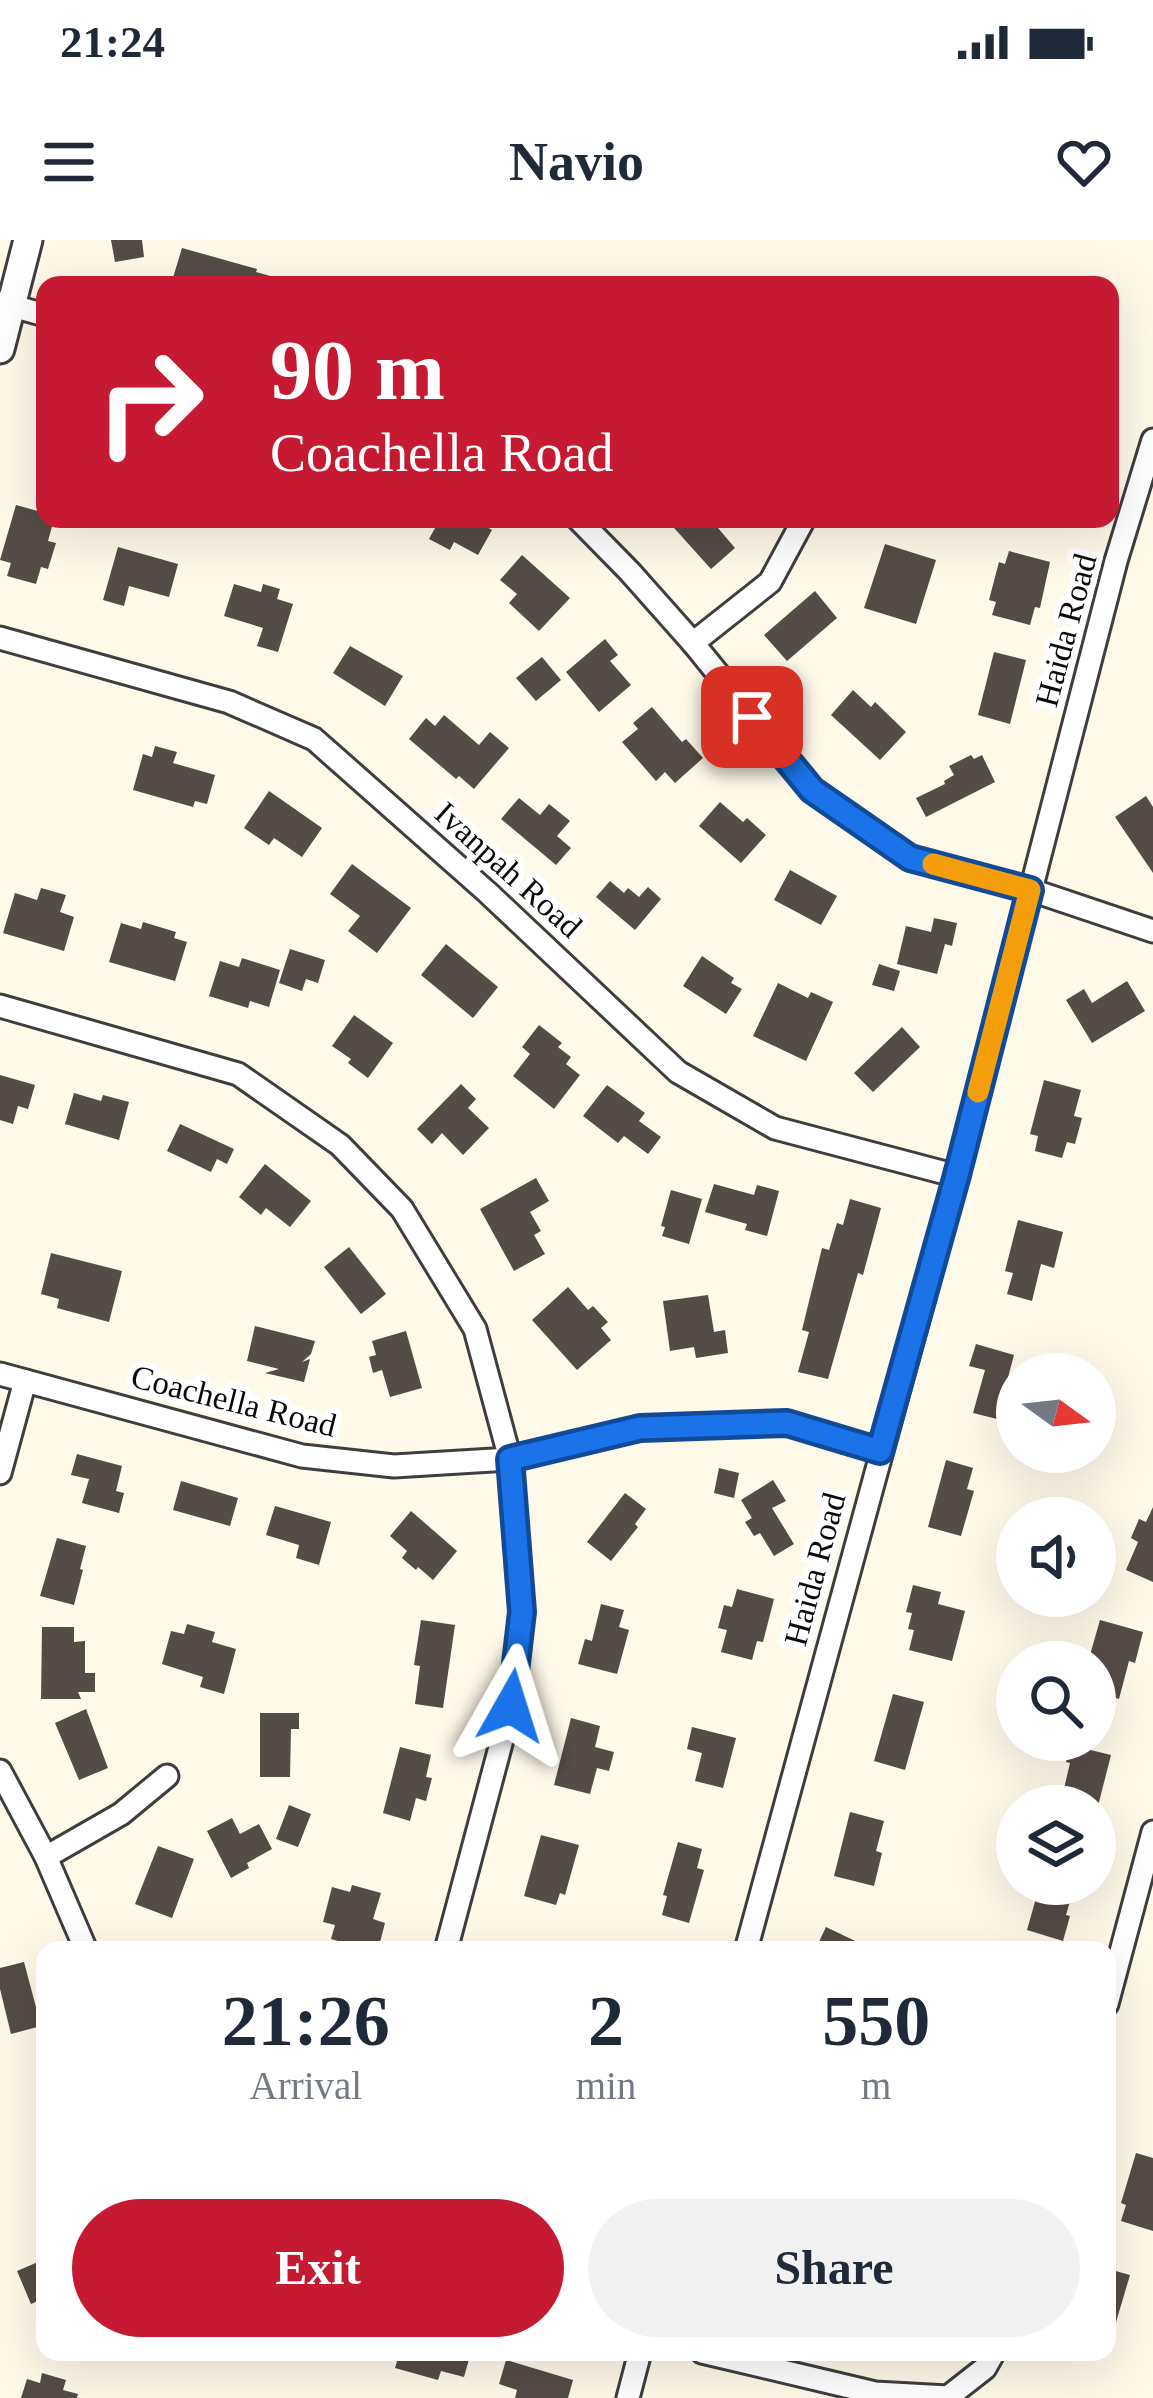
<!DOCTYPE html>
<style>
body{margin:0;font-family:"Times New Roman",serif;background:#f2f2f3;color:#1f2937;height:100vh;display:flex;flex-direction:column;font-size:45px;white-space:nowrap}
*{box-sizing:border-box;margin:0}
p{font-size:39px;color:#747a83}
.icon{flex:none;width:66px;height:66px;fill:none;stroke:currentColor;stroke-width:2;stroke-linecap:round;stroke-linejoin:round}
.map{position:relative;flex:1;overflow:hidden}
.panel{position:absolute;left:36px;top:1701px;width:1080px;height:420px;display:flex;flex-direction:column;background:#fff;border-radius:24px;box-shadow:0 12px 48px #0002}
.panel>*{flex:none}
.guide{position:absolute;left:36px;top:36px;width:1083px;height:252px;border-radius:24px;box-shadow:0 12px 48px #0002;background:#c51a31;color:#fff;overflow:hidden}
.needle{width:78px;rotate:105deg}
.tools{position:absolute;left:996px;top:1113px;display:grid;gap:24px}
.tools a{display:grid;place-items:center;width:120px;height:120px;border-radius:50%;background:#fff;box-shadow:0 12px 48px #0002;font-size:60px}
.pin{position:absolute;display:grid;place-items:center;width:102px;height:102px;color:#fff;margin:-51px;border-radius:24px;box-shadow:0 6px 18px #0006}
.me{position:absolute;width:132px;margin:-66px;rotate:6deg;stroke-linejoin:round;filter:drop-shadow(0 0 9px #0008)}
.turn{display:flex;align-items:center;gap:42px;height:252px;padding:0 36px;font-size:54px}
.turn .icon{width:156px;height:156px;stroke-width:2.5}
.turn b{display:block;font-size:84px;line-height:102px}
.eta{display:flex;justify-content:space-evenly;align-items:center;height:204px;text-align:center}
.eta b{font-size:72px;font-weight:700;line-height:84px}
.button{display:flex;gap:24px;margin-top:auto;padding:24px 36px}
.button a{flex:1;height:138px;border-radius:72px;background:#c51a31;color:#fff;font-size:48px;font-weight:700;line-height:138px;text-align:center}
.button a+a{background:#f2f2f3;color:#1f2937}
.status{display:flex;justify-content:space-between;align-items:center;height:84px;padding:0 60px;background:#fff;direction:ltr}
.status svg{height:33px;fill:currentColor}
header{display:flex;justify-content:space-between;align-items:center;height:156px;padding:0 36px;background:#fff;font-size:54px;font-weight:700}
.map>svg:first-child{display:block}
.building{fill:#554b47}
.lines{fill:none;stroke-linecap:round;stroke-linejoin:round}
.minor-casing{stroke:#3e3e3e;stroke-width:27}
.tertiary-casing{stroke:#3e3e3e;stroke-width:33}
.minor{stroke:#fff;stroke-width:21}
.tertiary{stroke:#fff;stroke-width:27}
.route-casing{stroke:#114b97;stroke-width:30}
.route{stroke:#1a73e8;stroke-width:21}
.slow{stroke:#f59e0b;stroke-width:21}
.labels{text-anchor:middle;stroke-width:12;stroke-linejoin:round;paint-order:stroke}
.street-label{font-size:33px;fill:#0b0b0b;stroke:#fff}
</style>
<div class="status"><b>21:24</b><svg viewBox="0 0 49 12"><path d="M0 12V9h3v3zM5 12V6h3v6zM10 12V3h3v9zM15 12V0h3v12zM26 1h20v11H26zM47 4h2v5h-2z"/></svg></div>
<header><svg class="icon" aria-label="menu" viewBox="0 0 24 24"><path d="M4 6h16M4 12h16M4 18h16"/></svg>Navio<svg class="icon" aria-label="heart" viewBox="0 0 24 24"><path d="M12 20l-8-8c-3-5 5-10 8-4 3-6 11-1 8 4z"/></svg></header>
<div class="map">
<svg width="1153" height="2158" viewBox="0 0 1153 2158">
<rect width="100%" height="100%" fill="#fff9ea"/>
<!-- building -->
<g class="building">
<path d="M111,0H142L144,17L115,22Z"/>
<path d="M182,8L257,29L256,32L285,40L284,45H236L224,41L223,45H186L172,41Z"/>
<path d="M16,265L45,273V279H54L48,301L56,303L48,329L41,327L36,344L7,336L11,323L0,320Z"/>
<path d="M440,279H473L492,290L478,315L454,302L450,310L429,299Z"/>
<path d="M666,279H728L718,288L735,308L711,329Z"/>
<path d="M885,304L936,320L916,384L864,368Z"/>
<path d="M118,307L178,324L169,357L129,346L124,366L103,360Z"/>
<path d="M1009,311L1050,322L1040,368L1035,367L1030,385L992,375L996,362L989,360L999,322L1005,324Z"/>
<path d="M522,315L570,358L539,391L509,363L517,354L500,340Z"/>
<path d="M234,344L261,352L263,344L280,349L277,359L293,364L278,412L257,406L263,388L224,376Z"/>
<path d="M815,351L837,378L787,421L764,395Z"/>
<path d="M605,399L618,415L610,421L631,445L599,472L566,432Z"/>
<path d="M350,406L403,436L385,466L333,433Z"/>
<path d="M994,412L1026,420L1010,484L978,475Z"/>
<path d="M542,417L561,440L536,461L516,438Z"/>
<path d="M853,450L871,467L875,462L906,492L880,520L831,475Z"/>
<path d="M652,467L682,502L686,499L703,518L675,543L665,532L656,541L622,502L638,489L633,483Z"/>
<path d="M444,475L479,505L490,492L509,508L474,549L459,536L456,539L409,499L426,478L435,486Z"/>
<path d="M155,506L177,512L173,523L215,535L207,564L195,561L193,567L133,550L143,514L152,517Z"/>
<path d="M971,515L974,519L982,515L995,542L926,577L916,558L945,544L944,541L954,535L949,526Z"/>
<path d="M269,551L322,588L302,617L274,598L269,605L244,588Z"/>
<path d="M1146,556L1153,567V633L1115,577Z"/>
<path d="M519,558L540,575L549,564L570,581L557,596L571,608L556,625L501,579Z"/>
<path d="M720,562L743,582L747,578L766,595L741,623L699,586Z"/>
<path d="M352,624L411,668L377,713L348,691L360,676L330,654Z"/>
<path d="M790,630L837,656L821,685L774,660Z"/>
<path d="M610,641L624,653L628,648L639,657L648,647L661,659L635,690L596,657Z"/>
<path d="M41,648L66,655L60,672L74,677L64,711L3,693L15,653L37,660Z"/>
<path d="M934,678L957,683L952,706L945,704L937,734L897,724L906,686L931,692Z"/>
<path d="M143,682L176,692L174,698L187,702L175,741L109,722L121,683L141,689Z"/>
<path d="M446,704L498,747L473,778L421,735Z"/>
<path d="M290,709L325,720L318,743L306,739L302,751L279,743Z"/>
<path d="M702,716L734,738L731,743L742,749L726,774L683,746Z"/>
<path d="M242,718L280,730L269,767L250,761L248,768L209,756L220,721L239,727Z"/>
<path d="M879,724L900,731L894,751L872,745Z"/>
<path d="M1127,741L1145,771L1092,803L1066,760L1084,749L1092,763Z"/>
<path d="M778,743L808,758L811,752L833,762L806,821L753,796Z"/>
<path d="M354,775L393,803L368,838L348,823L351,819L332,806Z"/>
<path d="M539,785L562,803L558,807L571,817L566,824L580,835L554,869L513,836L530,814L522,807Z"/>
<path d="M902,787L920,807L873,852L854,833Z"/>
<path d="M0,835L35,845L28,869L18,866L13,884L0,880Z"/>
<path d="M1044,840L1081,850L1074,876L1082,878L1075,904L1067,902L1062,918L1035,911L1038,896L1030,894Z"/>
<path d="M461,844L476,859L468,868L489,888L463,915L442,893L432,904L417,889Z"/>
<path d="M607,845L645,873L639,881L661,897L648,914L624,896L618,903L583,876Z"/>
<path d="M74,853L101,861L103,855L129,862L119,900L65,884Z"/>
<path d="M180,884L234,909L227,924L217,919L211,932L167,911Z"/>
<path d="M265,924L311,961L290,987L266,968L261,975L239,957Z"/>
<path d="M536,938L549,961L530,972L541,991L534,995L545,1014L514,1031L480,969Z"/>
<path d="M714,944L754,955L757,945L779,951L767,996L745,990L747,984L705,972Z"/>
<path d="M671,950L702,959L689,1004L662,996L665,987L661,986Z"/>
<path d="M850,959L881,968L863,1035L858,1033L828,1139L798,1132L809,1092L802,1090L822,1008L829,1010L837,983L843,985Z"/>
<path d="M1018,980L1063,992L1054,1028L1041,1024L1032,1061L1007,1054L1013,1033L1005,1031Z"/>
<path d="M349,1007L386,1054L361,1074L324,1027Z"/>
<path d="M51,1013L122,1031L109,1082L57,1068L59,1059L41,1054Z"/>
<path d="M568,1047L588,1070L593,1066L608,1082L601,1088L611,1100L577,1130L532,1080Z"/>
<path d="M708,1055L714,1092L725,1090L728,1113L696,1118L694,1107L670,1111L663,1061Z"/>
<path d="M255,1086L315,1101L311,1114L302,1122L310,1119L304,1142L265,1133L279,1129L247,1121Z"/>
<path d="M406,1091L422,1148L390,1157L382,1130L373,1133L369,1117L376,1115L372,1101Z"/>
<path d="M976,1104L1014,1115L997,1179L973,1173L985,1130L969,1126Z"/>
<path d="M77,1214L122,1226L116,1251L124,1253L119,1273L82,1263L89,1239L71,1235Z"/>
<path d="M946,1220L973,1228L967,1249L974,1251L961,1296L928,1287Z"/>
<path d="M719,1228L739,1233L734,1258L714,1253Z"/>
<path d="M773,1240L786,1261L772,1268L794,1304L774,1316L760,1293L754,1296L745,1282L752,1278L741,1260Z"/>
<path d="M181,1241L238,1258L230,1286L173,1270Z"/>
<path d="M625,1253L646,1269L635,1284L638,1287L611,1321L587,1302Z"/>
<path d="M275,1266L331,1282L319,1325L296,1318L299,1305L266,1295Z"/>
<path d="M1153,1267V1342L1126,1330L1138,1302L1131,1298L1139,1279L1146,1282Z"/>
<path d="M411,1271L457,1311L433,1340L418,1327L416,1330L402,1318L407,1311L390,1296Z"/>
<path d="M57,1298L86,1306L80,1329L83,1330L74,1365L40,1356Z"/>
<path d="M913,1345L941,1352L938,1364L965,1371L952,1421L909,1410L914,1390L908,1389L912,1373L906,1372Z"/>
<path d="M737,1349L774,1359L763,1402L757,1401L752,1420L721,1412L727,1390L718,1388L724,1365L732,1367Z"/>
<path d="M601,1364L624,1370L619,1387L629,1390L617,1434L578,1424L585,1399L592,1401Z"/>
<path d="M421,1380L455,1385L443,1468L415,1464L420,1426L414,1425Z"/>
<path d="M1100,1380L1143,1392L1135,1423L1129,1421L1119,1459L1095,1452V1422H1088Z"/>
<path d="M187,1384L215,1392L212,1402L236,1409L224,1454L200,1447L203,1437L162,1424L171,1391L184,1394Z"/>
<path d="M42,1387H74V1402L85,1401V1433H95V1452H78L81,1459H41Z"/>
<path d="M893,1454L924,1462L905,1530L874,1521Z"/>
<path d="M86,1469L108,1528L79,1540L55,1483Z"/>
<path d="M260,1473H299V1489H291L290,1537H260Z"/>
<path d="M571,1478L600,1486L595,1507L614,1512L609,1531L597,1528L590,1554L554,1545Z"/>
<path d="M692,1487L736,1498L723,1548L695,1541L702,1513L687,1509Z"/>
<path d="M1070,1505L1111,1515L1098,1566H1060L1070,1523L1066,1522Z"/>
<path d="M400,1507L431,1515L426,1537L432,1538L426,1561L416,1558L410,1581L383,1573Z"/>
<path d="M289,1565L311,1574L298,1607L276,1599Z"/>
<path d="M850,1572L884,1581L876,1611L882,1613L874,1646L834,1636Z"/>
<path d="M232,1578L240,1594L259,1584L272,1609L247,1623L249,1628L231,1638L207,1591Z"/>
<path d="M541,1595L579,1605L565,1655L560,1653L556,1665L524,1656Z"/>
<path d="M678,1602L702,1609L697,1628L704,1630L689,1683L662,1675L667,1656L663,1655Z"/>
<path d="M158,1606L194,1619L172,1678L135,1664Z"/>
<path d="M1040,1644H1075L1066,1675L1070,1676L1063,1701L1027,1690Z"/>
<path d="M352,1645L381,1653L373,1679L385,1683L378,1710H336L338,1701L331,1699L335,1685L323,1682L332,1647L350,1652Z"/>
<path d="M826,1687L874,1710H815Z"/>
<path d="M24,1722L41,1786L11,1794L0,1749V1728Z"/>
<path d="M1136,1913L1153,1918V1991L1121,1981L1126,1965L1121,1963Z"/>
<path d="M45,2019V2058L31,2064L17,2031Z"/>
<path d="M1112,2030L1130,2035L1111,2099H1107V2049Z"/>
<path d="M400,2112H471L464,2137L441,2131L438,2140L395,2128Z"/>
<path d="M506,2120L573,2140L568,2158H515L517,2150L499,2144Z"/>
<path d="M42,2133L66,2140L63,2150L78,2154L77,2158H21L27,2139L40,2143Z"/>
</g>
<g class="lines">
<!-- minor casing -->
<g class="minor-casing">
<g id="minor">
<path d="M1,63L45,75"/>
<path d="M578,279L630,332L693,403L812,550L911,618L1031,650L1153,691"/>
<path d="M0,398L229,462L314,499L487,652L678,832L775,888L957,936"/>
<path d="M693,403L770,342L804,279"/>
<path d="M0,766L238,834L340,905L402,969L475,1089L510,1219L522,1372L511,1466L446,1710"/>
<path d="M0,1134L302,1216L394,1226L510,1219L641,1188L787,1183L880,1211"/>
<path d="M0,1233L25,1141"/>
<path d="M0,1531L46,1617L86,1710"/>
<path d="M46,1617L121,1574L167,1536"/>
<path d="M746,1710L957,936L1116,321L1153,200"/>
<path d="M1107,1764L1153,1592"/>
<path d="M702,2112L875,2153L948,2157L985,2128L994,2112"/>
<path d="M628,2158L640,2112"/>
</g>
</g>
<!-- tertiary casing -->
<g class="tertiary-casing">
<path id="tertiary" d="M0,109L28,0"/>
</g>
<!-- minor -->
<use href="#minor" class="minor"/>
<!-- tertiary -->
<use href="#tertiary" class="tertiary"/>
</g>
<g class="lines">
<!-- route casing -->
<g class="route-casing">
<path id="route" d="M511,1466L522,1372L510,1219L640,1188L787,1183L880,1211L957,935L1030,650L910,618L812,550L752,477"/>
</g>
<!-- route -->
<use href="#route" class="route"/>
<!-- slow -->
<path class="slow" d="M933,624L1030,650L978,852"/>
</g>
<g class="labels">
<!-- street labels -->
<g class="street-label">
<text transform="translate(1065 390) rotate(-75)" y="12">Haida Road</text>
<text transform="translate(509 629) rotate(42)" y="12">Ivanpah Road</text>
<text transform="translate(234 1160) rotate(14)" y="12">Coachella Road</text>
<text transform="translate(814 1329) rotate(-75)" y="12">Haida Road</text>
</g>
</g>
</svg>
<div class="tools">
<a><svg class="needle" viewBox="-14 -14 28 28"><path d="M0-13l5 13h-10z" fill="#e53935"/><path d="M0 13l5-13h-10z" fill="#747a83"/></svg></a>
<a><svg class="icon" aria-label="sound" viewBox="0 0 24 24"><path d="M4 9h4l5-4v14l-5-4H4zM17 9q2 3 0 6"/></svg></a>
<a><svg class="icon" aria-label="search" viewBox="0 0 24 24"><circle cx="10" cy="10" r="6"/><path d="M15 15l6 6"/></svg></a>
<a><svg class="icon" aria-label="layers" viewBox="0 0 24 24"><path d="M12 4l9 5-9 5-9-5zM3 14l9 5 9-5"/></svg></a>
</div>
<div class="pin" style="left:752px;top:477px;background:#d93025"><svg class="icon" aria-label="arrive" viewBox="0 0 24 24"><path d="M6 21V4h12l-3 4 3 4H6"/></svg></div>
<svg class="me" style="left:511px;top:1466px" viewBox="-20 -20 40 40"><path d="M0-17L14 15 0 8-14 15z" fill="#1a73e8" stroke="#fff" stroke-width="4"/></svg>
<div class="guide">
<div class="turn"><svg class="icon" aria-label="right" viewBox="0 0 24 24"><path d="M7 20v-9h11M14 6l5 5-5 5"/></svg><div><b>90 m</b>Coachella Road</div></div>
</div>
<section class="panel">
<div class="eta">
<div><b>21:26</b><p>Arrival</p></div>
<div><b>2</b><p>min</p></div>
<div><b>550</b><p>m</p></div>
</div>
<div class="button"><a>Exit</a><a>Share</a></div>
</section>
</div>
